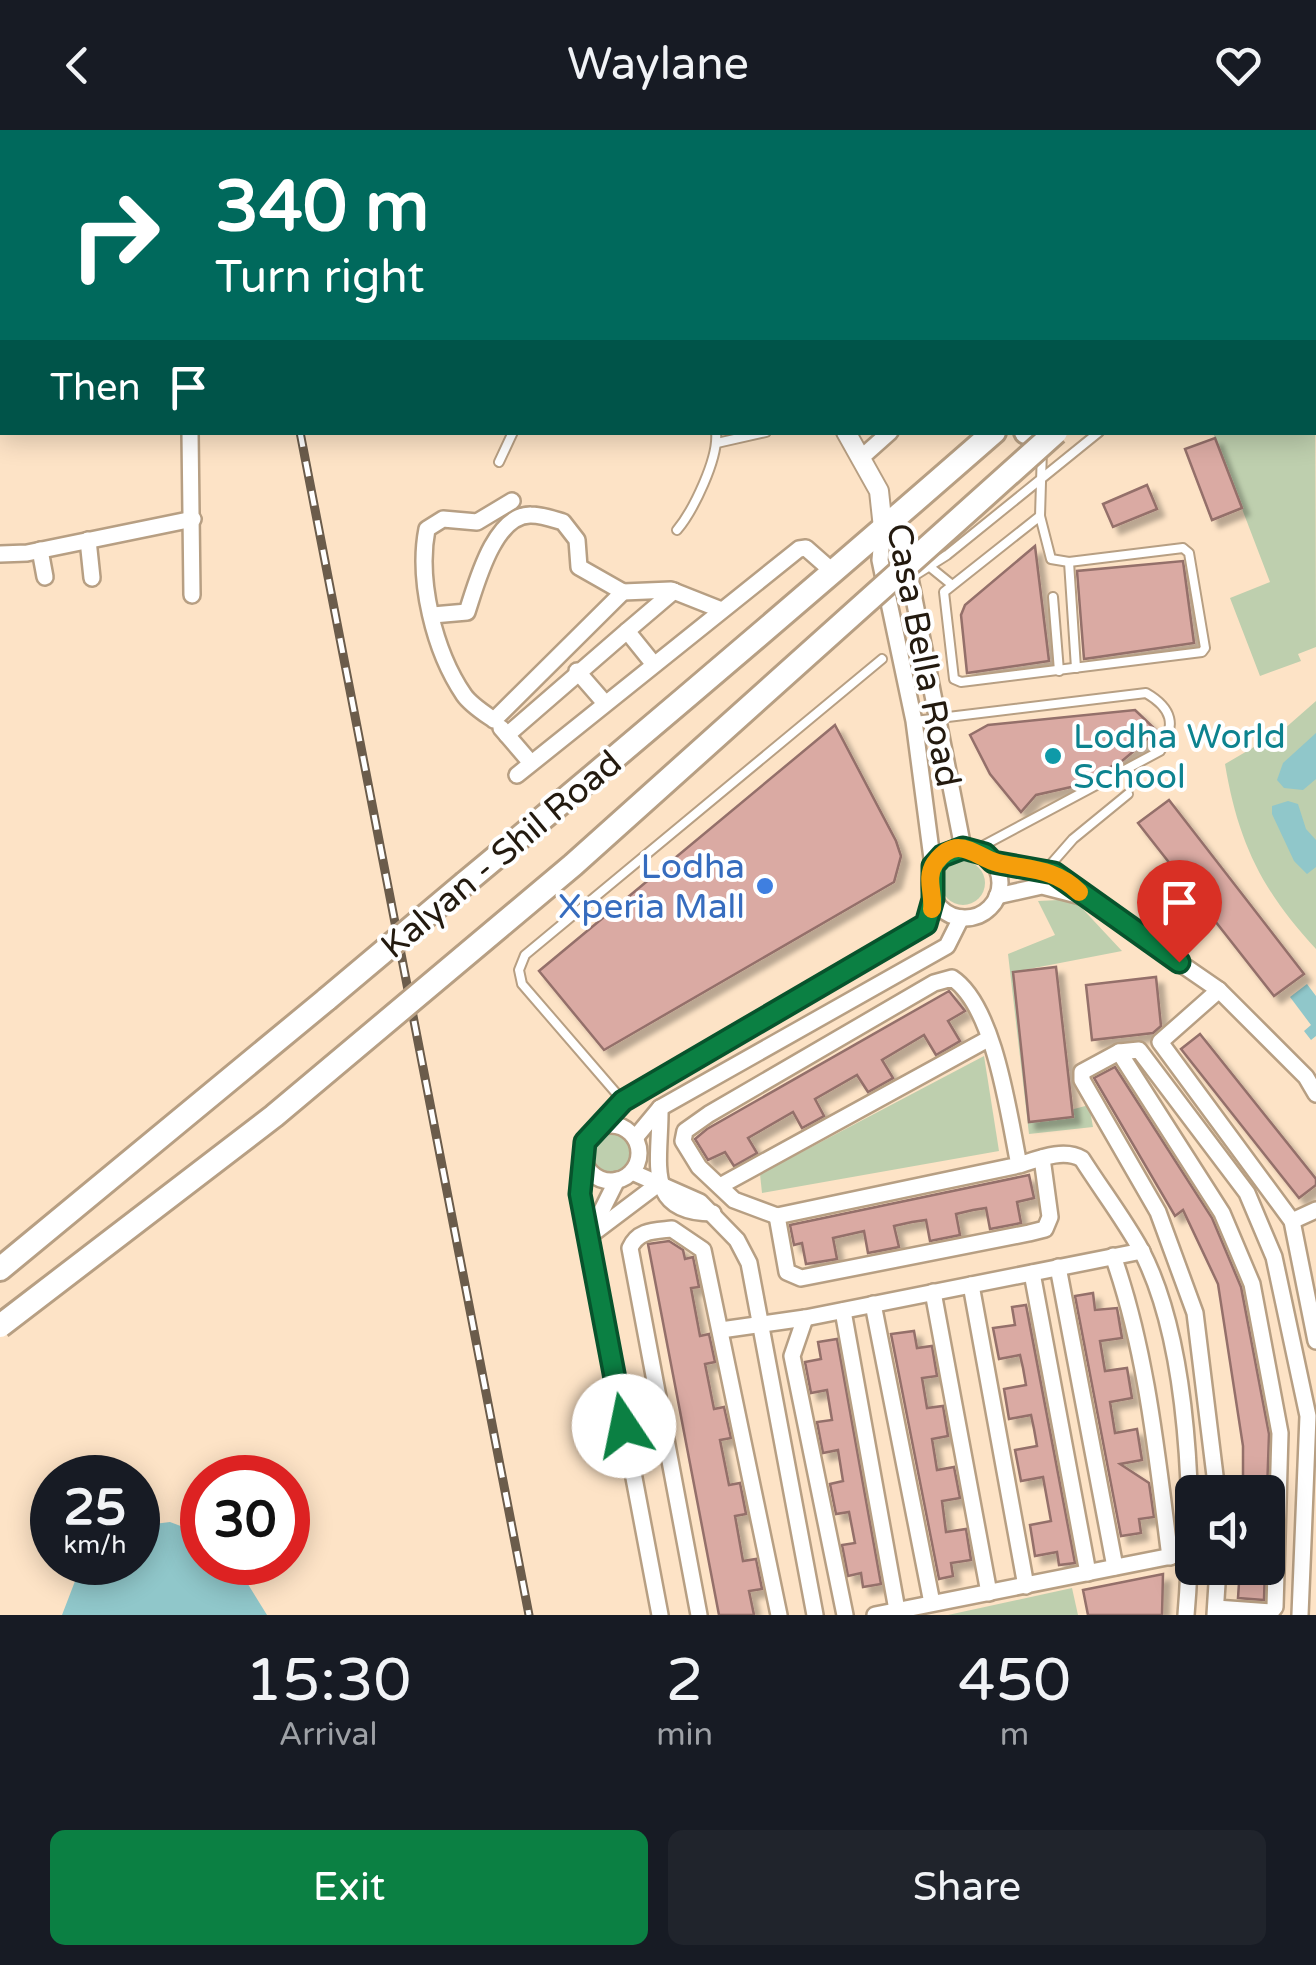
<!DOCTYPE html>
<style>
body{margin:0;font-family:"Varela Round",sans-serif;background:#20242c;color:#f1f3f6;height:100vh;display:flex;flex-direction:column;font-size:38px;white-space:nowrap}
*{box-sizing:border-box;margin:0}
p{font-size:32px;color:#9ea1a6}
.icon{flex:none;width:55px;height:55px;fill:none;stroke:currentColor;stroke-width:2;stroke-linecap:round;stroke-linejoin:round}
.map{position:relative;height:1485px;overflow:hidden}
.drawer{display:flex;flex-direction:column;background:#171b24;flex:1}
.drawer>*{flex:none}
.guide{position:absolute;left:0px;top:0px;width:1318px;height:305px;box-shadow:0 5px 25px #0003;background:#00695c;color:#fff;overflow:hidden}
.controls{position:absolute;left:1175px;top:1345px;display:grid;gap:20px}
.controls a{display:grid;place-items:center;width:110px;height:110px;border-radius:15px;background:#171b24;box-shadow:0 5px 25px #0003;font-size:50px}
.speed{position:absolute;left:30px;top:1325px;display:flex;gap:20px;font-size:50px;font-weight:700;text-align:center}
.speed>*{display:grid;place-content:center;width:130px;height:130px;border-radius:50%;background:#171b24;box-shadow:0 5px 25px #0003;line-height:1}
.speed small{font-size:25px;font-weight:400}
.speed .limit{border:15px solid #d22;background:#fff;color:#111}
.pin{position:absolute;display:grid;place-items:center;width:85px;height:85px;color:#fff;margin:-102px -42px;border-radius:50% 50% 50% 0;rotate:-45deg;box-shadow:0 0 10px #0007}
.pin .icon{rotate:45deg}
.me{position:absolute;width:110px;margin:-55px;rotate:349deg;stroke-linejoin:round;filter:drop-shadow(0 0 8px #0008)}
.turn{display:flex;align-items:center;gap:35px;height:210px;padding:0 50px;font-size:45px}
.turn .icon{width:130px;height:130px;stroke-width:2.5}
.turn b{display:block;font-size:70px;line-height:85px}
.then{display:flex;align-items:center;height:95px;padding:0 50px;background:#0003;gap:20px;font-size:38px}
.eta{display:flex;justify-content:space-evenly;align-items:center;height:170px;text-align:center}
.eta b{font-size:60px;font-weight:600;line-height:70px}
.button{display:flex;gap:20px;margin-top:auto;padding:20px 50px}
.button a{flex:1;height:115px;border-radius:15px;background:#0b8043;color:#fff;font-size:40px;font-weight:600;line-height:115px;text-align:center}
.button a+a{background:#20242c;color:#f1f3f6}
header{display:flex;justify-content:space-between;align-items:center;height:130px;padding:0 50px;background:#171b24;font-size:45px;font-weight:600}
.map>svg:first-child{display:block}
.green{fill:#becfae}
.water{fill:#90c7ca}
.building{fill:#daaaa3;stroke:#946f6a;stroke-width:2.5;filter:url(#shadow)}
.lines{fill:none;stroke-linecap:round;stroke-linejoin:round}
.service-casing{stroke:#b79f83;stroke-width:12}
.minor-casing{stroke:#b79f83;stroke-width:20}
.tertiary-casing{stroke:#b79f83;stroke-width:22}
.primary-casing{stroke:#b79f83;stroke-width:28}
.service{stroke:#fff;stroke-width:8}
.minor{stroke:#fff;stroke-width:15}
.tertiary{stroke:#fff;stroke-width:18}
.primary{stroke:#fff;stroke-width:22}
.rail-casing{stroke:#6b5c4b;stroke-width:9}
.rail{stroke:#fff;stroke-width:5;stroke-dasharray:15;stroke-linecap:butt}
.primary-bridge-casing{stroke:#b79f83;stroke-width:28;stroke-linecap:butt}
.primary-bridge{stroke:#fff;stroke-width:22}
.route-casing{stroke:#07532c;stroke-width:25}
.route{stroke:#0b8043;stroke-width:18}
.slow{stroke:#f59e0b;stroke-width:18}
.culture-dot{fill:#0f9aa8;stroke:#fff;stroke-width:4}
.shop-dot{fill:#3f7fe0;stroke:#fff;stroke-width:4}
.labels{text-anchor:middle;stroke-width:8;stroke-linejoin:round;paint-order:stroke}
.street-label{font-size:35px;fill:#231a0f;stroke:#fff}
.culture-label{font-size:35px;fill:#0d838f;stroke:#fff;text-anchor:start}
.shop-label{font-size:35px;fill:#366cbe;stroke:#fff;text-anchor:end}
</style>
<header><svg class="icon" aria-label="back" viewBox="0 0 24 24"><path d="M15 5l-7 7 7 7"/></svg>Waylane<svg class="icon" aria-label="heart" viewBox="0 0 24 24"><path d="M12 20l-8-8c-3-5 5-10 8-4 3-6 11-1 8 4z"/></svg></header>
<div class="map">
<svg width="1316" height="1485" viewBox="0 0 1316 1485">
<defs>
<filter id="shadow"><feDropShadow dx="7" dy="7" stdDeviation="2.5" flood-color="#0004"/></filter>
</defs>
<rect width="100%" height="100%" fill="#fde3c6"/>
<!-- green -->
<g class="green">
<path d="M1315,215L1316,517L1298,524L1301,531L1260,546L1230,468L1270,452L1213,303L1315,302Z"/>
<path d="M1316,571V819C1262,761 1238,712 1225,634L1283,600Z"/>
<circle cx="963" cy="753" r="22"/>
<path d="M1059,770L1079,775L1122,821L1013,842L1029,991L1089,975L1093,997L1029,1004L1008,824L1055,805L1038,771Z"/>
<path d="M984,926L999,1021L762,1063L760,1044Z"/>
<circle cx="610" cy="1022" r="20"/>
<path d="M1072,1458L1078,1485H948Z"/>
</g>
<!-- water -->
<g class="water">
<path d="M1316,603V649L1303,660L1284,658L1277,650L1283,633Z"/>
<path d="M1288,671L1298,674L1306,699L1316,710V737L1307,744L1294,731L1272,684V676Z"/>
<path d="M1307,854L1316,866V906L1311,910L1304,901L1311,895L1290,867Z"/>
<path d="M170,1392L202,1404V1432L235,1433L267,1485H62L82,1433L138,1432V1396Z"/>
</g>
<!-- building -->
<g class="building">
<path d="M1215,308L1242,378L1212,390L1185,319Z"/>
<path d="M1147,355L1157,379L1113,397L1103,374Z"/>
<path d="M1035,416L1049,531L967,543L961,485L965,475Z"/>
<path d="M1183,431L1194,513L1084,529L1077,441Z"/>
<path d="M1135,580L1156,600L1141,615L1122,631L1071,657L1036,665L1021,682L990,644L970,605L988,595Z"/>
<path d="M835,595L896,711L901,726L894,752L604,920L539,841Z"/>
<path d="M1169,670L1304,844L1274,866L1138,693Z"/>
<path d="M1056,837L1073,987L1029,992L1013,842Z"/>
<path d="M1156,847L1161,896L1153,903L1092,910L1086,855Z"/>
<path d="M949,861L965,881L948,891L960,911L936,925L924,905L882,930L893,948L868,962L857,945L815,969L824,986L802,998L793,982L748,1008L757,1023L734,1036L725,1022L708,1030L695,1009L707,999Z"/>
<path d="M1200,904L1316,1049V1055L1299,1068L1181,919Z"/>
<path d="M1115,937L1212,1088L1241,1157L1269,1304L1267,1362H1243V1316L1218,1154L1183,1080L1175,1086L1094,948Z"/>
<path d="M1029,1045L1034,1068L1017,1072L1021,1093L990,1099L986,1078L973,1080L956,1084L960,1105L930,1111L926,1090L912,1092L894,1096L899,1117L868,1123L864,1101L833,1108L837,1129L806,1134L802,1113L794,1115L790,1095Z"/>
<path d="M669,1111L683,1120L685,1129L693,1127L699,1157L691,1158L700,1206L709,1204L715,1232L705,1234L714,1279L724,1277L731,1308L720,1310L729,1355L740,1353L746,1384L735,1386L743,1431L756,1429L762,1459L749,1461L754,1485H719L648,1114Z"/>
<path d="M1093,1163L1095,1180L1117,1178L1122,1208L1100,1211L1105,1241L1127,1238L1132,1268L1110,1272L1115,1303L1137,1299L1142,1330L1120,1334L1149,1353L1154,1387L1139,1389L1141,1403L1121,1406L1075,1166Z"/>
<path d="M1026,1175L1075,1433L1059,1435L1057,1422L1035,1426L1030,1395L1051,1391L1043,1347L1021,1351L1015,1320L1037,1316L1034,1299L1031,1285L1009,1289L1004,1259L1026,1255L1023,1238L1020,1225L999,1229L993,1198L1015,1195L1012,1177Z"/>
<path d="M914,1201L917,1218L932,1216L937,1246L922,1248L927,1278L943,1276L948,1306L932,1309L937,1340L954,1337L960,1368L942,1371L946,1402L966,1399L971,1430L951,1433L953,1446L939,1449L891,1204Z"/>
<path d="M837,1209L881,1454L863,1457L861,1443L848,1446L842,1415L855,1413L849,1382L836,1384L830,1354L843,1351L838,1320L823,1323L817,1292L832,1290L827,1260L811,1263L805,1232L821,1229L818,1212Z"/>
<path d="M1240,1438H1265L1264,1470L1238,1468Z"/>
<path d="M1163,1444L1162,1485H1088L1083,1460Z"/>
</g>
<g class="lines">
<!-- service casing -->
<g class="service-casing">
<g id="service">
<path d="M961,2L982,0"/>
<path d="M717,313L766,302"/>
<path d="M499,332L513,302"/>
<path d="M1040,386L944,462L954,549L961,552L1202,522L1205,518L1189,423L1183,418L1069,432L1051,429L1040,386L1042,319"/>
<path d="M677,400C693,381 719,328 716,302"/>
<path d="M1069,432L1076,538"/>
<path d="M930,437L951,454"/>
<path d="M909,449L947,425L1099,302"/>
<path d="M1053,467L1059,541"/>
<path d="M915,591L1146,563C1172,578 1177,595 1160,621L975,720"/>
<path d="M1045,741L1073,709L1128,664"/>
<path d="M623,971L522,854L519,840L525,825L882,529"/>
</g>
</g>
<!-- minor casing -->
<g class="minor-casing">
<g id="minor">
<path d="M175,0V2"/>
<path d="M40,2L49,0"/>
<path d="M0,27L2,25"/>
<path d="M190,302L192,465"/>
<path d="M862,327L890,302"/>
<path d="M512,371L477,392L443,389L427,399C417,450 434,521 464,565C471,575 484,583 494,590L623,462"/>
<path d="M897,382L963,718"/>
<path d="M883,398L880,430L914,591L933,736"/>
<path d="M88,410L92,448"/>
<path d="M40,420L45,447"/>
<path d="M0,424L27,423L193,389"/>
<path d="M623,462L671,460L719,479"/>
<path d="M433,485L467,482C476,455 494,384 531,385C542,385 553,389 563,392L577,410L579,437L623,462"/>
<path d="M652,532L627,501L674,461"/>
<path d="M577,541L604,572"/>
<path d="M501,598L531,633"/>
<path d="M507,605L627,501"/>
<path d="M517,645L799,419L806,418L831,440"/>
<circle cx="965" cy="753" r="35"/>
<path d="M993,732C1030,736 1058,741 1084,767L1219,860L1306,947L1316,964"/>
<path d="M997,766L1042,756L1081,766"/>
<path d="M1219,860L1160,912L1292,1091L1316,1211"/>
<path d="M1119,922L1222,1083L1252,1154L1280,1303L1275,1477L1271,1482L1216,1478"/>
<path d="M660,978C661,1030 642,1083 713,1083"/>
<circle cx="611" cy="1023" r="28"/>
<path d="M603,996L623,971L914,802L926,794L933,769"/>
<path d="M635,1008L660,978L947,816L961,788"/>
<path d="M583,1021L580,1063L660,1485"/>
<path d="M1019,1035C1009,987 995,876 952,848L934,853L709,984L685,1001L683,1011L699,1037L734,1070L777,1086L1019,1035C1038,1029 1064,1018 1082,1029C1101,1059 1124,1089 1141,1120C1190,1214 1195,1381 1186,1485"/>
<path d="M632,1042L700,1072L737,1110L749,1133L815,1485"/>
<path d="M720,1056L988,909"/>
<path d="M777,1086L787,1142L801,1148L1029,1103L1045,1099L1050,1087L1042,1028"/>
<path d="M1292,1091L1316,1080"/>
<path d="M592,1100L617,1050"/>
<path d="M588,1107L657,1055"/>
<path d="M1113,1126C1147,1222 1157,1327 1170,1427"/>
<path d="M1058,1137L1115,1437"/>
<path d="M1032,1143L1088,1443"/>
<path d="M971,1155L1026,1456"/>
<path d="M933,1162L989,1463"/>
<path d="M873,1174L932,1473"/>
<path d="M843,1181L897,1480"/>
<path d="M805,1188L792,1226L845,1485"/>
<path d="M721,1200L805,1188L1142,1121"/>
<path d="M1217,1362L1195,1183L1158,1082L1082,950V942L1119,922L1139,920L1247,1063L1274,1127L1308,1286L1300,1485"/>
<path d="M699,1485L630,1118C638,1100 654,1101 672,1099L703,1120L779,1485"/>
<path d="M875,1485L1192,1422"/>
<path d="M1215,1485L1218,1438"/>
</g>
</g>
<!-- tertiary casing -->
<g class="tertiary-casing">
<g id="tertiary">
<path d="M794,0V2"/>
<path d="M812,0L813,2"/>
<path d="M1131,2V0"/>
<path d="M1151,2V0"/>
<path d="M846,302L879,361L883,398"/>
</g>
</g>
<!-- primary casing -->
<g class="primary-casing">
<g id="primary">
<path d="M1315,110H1316"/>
<path d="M1315,134H1316"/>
<path d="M1315,152H1316"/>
<path d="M1026,302H1027"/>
<path d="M465,753C643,605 820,454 994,302"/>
<path d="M0,1139L327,869"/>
</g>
</g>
<!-- service -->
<use href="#service" class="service"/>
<!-- minor -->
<use href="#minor" class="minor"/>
<!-- tertiary -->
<use href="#tertiary" class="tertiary"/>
<!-- primary -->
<use href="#primary" class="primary"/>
<!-- rail casing -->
<g class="rail-casing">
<g id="rail">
<path d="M240,0L241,2"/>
<path d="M300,302L529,1485"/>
</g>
</g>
<!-- rail -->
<use href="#rail" class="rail"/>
<!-- primary-bridge casing -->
<g class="primary-bridge-casing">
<g id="primary-bridge">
<path d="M327,869L465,753"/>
<path d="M0,1196L274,986L573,735L1056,302"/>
</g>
</g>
<!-- primary-bridge -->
<use href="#primary-bridge" class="primary-bridge"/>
</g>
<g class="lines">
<!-- route casing -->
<g class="route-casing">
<path id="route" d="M624,1296L580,1064L585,1012L623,971L926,794L933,769V736L942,726L963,718L985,724L993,732L1054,743L1179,832"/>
</g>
<!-- route -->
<use href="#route" class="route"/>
<!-- slow -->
<path class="slow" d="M932,779C934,763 925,748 935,733C958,702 976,728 998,733C1029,740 1055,738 1079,762"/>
</g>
<!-- markers -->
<circle class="culture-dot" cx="1053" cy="626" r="10"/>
<circle class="shop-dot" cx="765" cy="756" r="10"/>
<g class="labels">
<!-- street labels -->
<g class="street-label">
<text transform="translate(924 525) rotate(79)" y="12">Casa Bella Road</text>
<text transform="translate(501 724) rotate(-40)" y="12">Kalyan - Shil Road</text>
</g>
<!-- culture labels -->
<g class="culture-label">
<text x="1073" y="618">Lodha World<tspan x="1073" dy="40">School</tspan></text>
</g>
<!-- shop labels -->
<g class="shop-label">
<text x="745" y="748">Lodha<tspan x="745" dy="40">Xperia Mall</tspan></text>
</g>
</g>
</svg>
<div class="controls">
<a><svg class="icon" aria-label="sound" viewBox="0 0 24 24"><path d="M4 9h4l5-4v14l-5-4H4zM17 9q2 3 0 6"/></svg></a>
</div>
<div class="speed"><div>25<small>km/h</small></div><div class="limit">30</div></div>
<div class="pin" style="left:1179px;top:832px;background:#d93025"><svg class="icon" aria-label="arrive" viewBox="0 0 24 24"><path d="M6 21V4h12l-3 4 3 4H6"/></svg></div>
<svg class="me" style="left:624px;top:1296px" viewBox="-20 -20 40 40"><circle r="19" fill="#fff"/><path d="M0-13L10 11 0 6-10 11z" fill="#0b8043"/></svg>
<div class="guide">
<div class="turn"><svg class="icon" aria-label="right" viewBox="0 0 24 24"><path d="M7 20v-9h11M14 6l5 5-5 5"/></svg><div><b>340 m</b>Turn right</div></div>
<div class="then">Then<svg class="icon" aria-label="arrive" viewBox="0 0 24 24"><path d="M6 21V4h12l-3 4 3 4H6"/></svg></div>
</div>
</div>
<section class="drawer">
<div class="eta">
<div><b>15:30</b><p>Arrival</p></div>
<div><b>2</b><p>min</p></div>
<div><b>450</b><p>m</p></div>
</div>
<div class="button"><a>Exit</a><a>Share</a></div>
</section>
